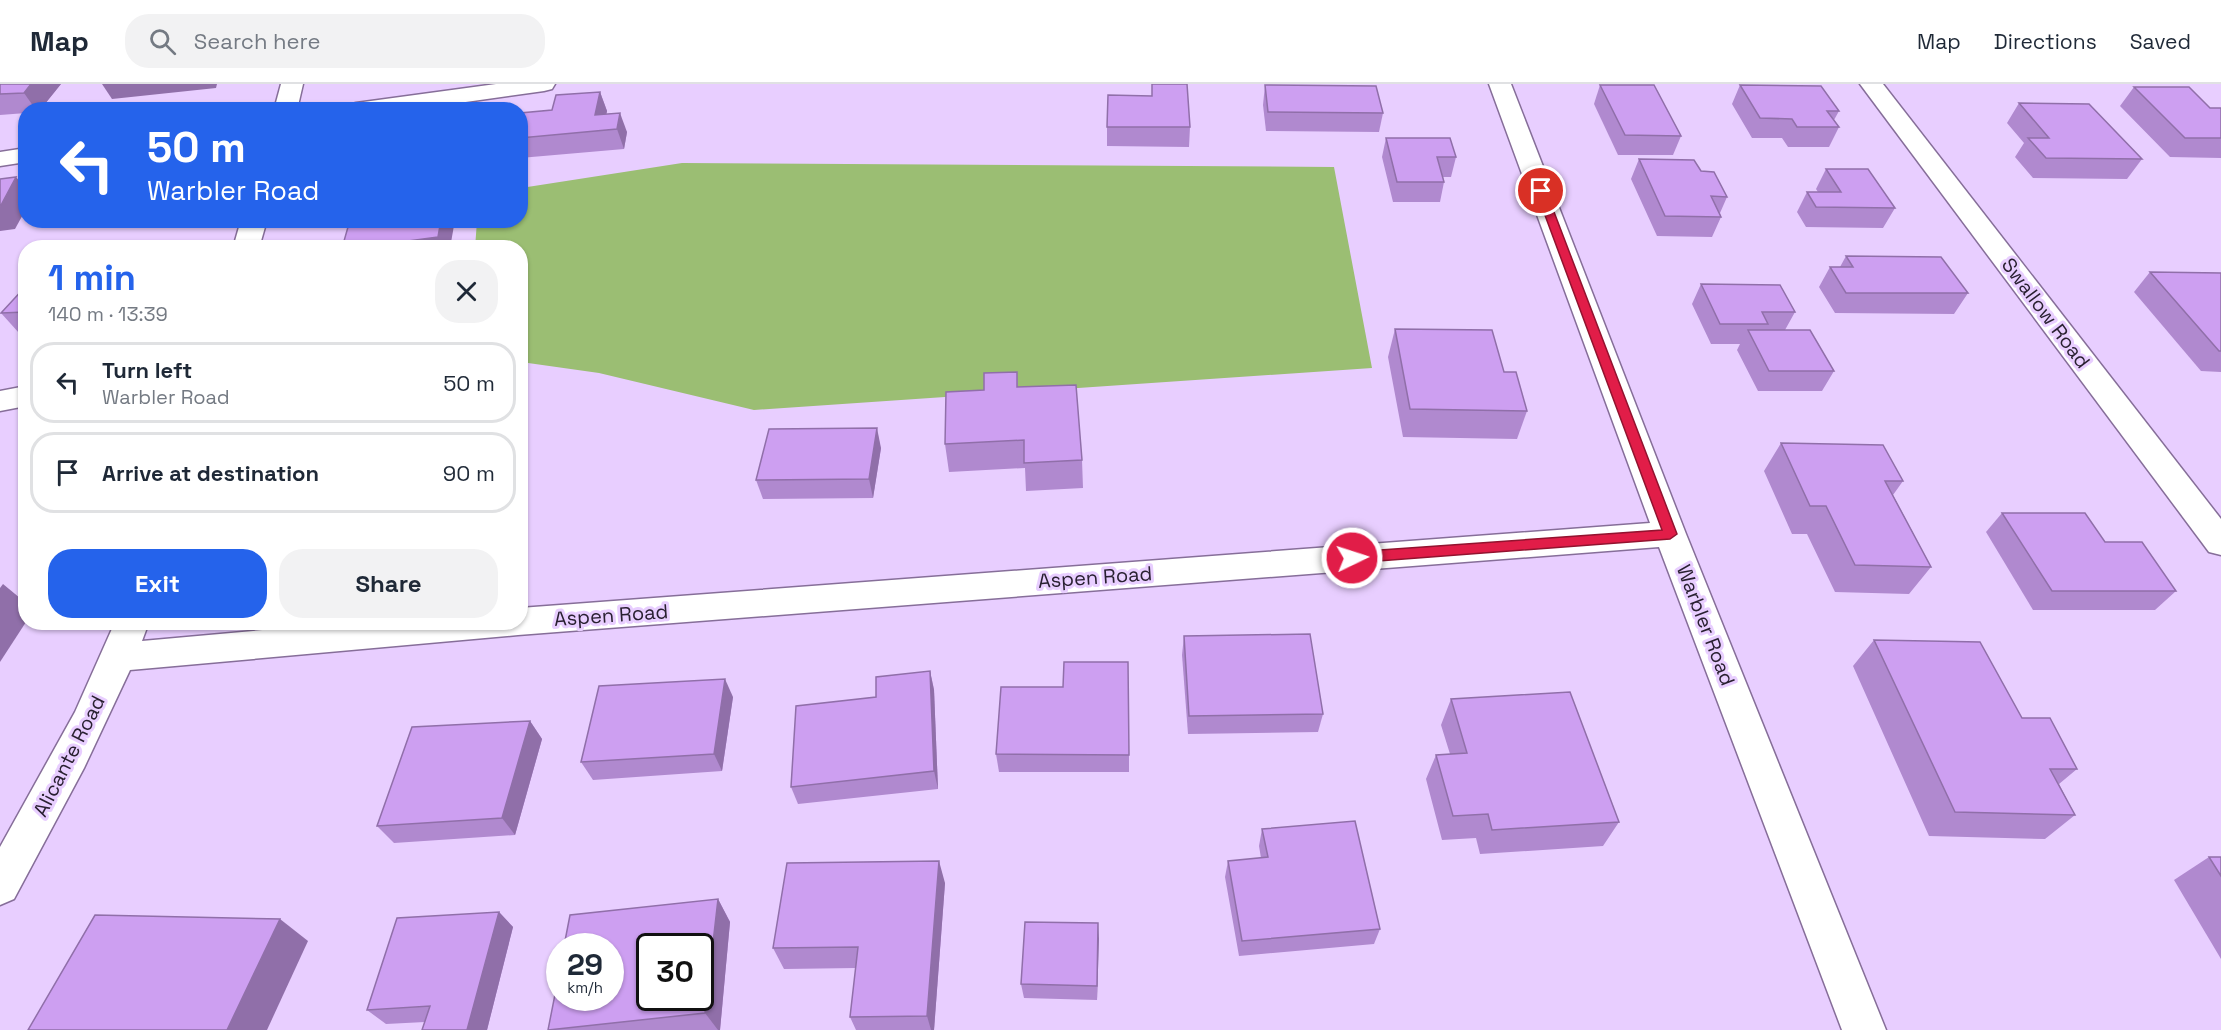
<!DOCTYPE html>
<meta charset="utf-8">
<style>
body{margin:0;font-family:"Space Grotesk",sans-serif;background:#f2f2f3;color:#1f2937;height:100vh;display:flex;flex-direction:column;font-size:22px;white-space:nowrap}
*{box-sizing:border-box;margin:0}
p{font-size:20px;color:#747a83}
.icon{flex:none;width:33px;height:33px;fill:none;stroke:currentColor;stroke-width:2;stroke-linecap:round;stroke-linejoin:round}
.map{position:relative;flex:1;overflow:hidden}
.details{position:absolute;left:18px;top:156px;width:510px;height:390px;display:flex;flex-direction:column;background:#fff;border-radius:24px;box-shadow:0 2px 4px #0004}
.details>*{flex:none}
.guide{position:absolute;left:18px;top:18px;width:510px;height:126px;border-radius:24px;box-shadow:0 2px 4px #0004;background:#2563eb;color:#fff;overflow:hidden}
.speed{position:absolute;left:546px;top:849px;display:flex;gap:12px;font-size:30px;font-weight:700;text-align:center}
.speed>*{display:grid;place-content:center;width:78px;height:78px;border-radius:50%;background:#fff;box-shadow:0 2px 4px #0004;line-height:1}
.speed small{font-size:15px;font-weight:400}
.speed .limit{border:3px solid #111;border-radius:9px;background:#fff;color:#111}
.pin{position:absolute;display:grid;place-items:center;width:51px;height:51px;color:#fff;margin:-26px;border:3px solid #fff;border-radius:50%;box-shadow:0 2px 6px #0007}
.me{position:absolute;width:66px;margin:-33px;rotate:86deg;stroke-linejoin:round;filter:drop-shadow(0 0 4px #0008)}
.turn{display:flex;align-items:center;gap:21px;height:126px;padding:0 30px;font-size:27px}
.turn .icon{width:78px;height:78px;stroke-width:2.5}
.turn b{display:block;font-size:42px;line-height:51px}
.round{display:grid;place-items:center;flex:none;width:63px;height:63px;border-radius:24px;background:#f2f2f3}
.overview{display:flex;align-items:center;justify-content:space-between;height:102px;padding:0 30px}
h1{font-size:36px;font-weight:600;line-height:45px;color:#2563eb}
.button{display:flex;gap:12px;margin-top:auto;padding:12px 30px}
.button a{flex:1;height:69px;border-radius:24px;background:#2563eb;color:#fff;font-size:24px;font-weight:600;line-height:69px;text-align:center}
.button a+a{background:#f2f2f3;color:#1f2937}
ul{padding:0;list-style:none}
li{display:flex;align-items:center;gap:18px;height:81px;margin:0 12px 9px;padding:0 18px;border:3px solid #e0e1e3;border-radius:24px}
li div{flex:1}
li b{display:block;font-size:22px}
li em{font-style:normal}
header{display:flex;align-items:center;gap:36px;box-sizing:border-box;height:84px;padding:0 30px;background:#fff;border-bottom:2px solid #e0e1e3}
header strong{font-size:28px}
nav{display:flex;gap:33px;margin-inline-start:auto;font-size:21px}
.search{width:420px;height:54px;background:#f2f2f3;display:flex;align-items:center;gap:15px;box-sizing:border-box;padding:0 21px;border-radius:24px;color:#747a83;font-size:22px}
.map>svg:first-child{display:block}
.green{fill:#9bbe73}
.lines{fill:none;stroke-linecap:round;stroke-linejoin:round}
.minor-casing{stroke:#866e99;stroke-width:3}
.minor{fill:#fff;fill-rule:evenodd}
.wall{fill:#b089cf}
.shaded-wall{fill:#906fa9}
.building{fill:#cd9ff1;stroke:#906fa9;stroke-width:1.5;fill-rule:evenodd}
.route{fill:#e11d48;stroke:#92132f;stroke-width:1.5}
.labels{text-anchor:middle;stroke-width:6;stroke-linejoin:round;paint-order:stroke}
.street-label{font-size:20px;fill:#292031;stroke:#e8ceff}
</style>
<header>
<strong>Map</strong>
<div class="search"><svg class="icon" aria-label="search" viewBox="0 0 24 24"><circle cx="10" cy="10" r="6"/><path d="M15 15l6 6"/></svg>Search here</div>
<nav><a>Map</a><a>Directions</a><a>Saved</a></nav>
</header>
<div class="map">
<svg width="2221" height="946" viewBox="0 0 2221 946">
<rect width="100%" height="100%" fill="#e8ceff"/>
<!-- green -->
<path class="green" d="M682,79L1334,83L1372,284L754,326L599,289L521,278L520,164H475L477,137L520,136L521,104Z"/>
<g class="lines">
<!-- minor casing -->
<g class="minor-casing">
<g id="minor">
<path d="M281,0H303L297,26H274Z"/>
<path d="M496,0H555L552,5L544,7L409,26H345L348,21L356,19Z"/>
<path d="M1489,0H1511L1686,450L1886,946H1842L1659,463L518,551L130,586L84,684L14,815L0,821V763L75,628L115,538H149L142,557L351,538H520V524L1650,439Z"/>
<path d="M1860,0H1883L2221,435V471L2209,468Z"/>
<path d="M26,64V78L0,82V68Z"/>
<path d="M241,136H267L259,164H233Z"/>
<path d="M26,302V322L0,327V307Z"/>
</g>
</g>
<!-- minor -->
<use href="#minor" class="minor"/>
</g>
<!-- wall -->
<g class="wall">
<path d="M0,0H61L40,26H26V29L0,31Z"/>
<path d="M1152,0L1190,43L1189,63L1107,62V43L1152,12Z"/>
<path d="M1265,1L1383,29L1379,48L1266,47L1263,21Z"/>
<path d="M1600,1L1681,52L1673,71H1618L1594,20Z"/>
<path d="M1740,1L1839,27L1834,36L1839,43L1829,63H1788L1782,54H1752L1732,20Z"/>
<path d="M2134,3L2210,24H2221V74L2170,73L2120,22Z"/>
<path d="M600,8L607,27L606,30L627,48L624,65L520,74V29L552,26Z"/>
<path d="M2019,19L2142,75L2127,95L2033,94L2015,73L2024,59L2007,39Z"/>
<path d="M1386,54L1456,73L1451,93H1443L1444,98L1440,118H1393L1382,73Z"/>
<path d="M1639,75L1701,87L1727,113L1720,129L1721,133L1712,153L1657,152L1631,95Z"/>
<path d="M1826,85L1895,124L1883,144L1806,143L1797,128L1807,108H1818L1816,105Z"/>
<path d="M1846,172L1968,209L1954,230L1835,229L1819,203L1830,183H1840Z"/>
<path d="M2150,188L2221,189V288L2201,287L2134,208Z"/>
<path d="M1701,200L1795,228L1785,246L1834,287L1822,307H1758L1737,266L1740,260H1711L1692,220Z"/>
<path d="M26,202V249H19L1,229Z"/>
<path d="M1395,245L1504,288L1527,327L1517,355L1403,353L1388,273Z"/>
<path d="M1017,288L1018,303L1082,376L1083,404L1026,407L1025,384L949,388L945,360L984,306Z"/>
<path d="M1781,359L1903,397L1893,411L1931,483L1909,510L1835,508L1807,450H1792L1764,387Z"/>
<path d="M881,364L873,414L763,415L756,396Z"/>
<path d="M2002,429L2105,458L2176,507L2155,526H2033L1986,448Z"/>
<path d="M1184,552L1323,630L1318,648L1188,650L1182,571Z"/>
<path d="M1874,556L2022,634L2077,685L2059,700L2075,731L2045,755L1929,752L1853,582Z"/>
<path d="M930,587L934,606L938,705L798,720L791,703L876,613Z"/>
<path d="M1063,603L1129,671V688H999L996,670Z"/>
<path d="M733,613L722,687L593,696L581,678Z"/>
<path d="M1451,615L1619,738L1603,762L1480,770L1476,754L1442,756L1426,695L1436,671L1450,670L1441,641Z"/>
<path d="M530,637L542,655L515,751L394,759L377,742Z"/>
<path d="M1262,745L1380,845L1374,860L1239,872L1225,793L1228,777L1261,774L1259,762Z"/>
<path d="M2209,773H2221V875L2174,796Z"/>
<path d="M945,799L934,946H856L850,933L856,884L784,885L773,864Z"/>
<path d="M718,815L730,838L720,946H548Z"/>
<path d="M499,828L513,843L487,946H422L425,938L386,940L367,926Z"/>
<path d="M1098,839L1097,916L1024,914L1021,900Z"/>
</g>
<!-- shaded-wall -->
<g class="shaded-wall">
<path d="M31,0H61L40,26H36L24,9Z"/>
<path d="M102,0H217L216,4L112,15Z"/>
<path d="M600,8L607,27L603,47L595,31Z"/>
<path d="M620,29L627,48L624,65L617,45Z"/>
<path d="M16,93L26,105V125L15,145L0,147V123Z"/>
<path d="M441,136H455L450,164H356Z"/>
<path d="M877,344L881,364L873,414L869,395Z"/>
<path d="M3,500L26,519V538L0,578V504Z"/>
<path d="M930,587L934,606L938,705L934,687Z"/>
<path d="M725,595L733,613L722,687L714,670Z"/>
<path d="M530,637L542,655L515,751L502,734Z"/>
<path d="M939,777L945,799L934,946H931L927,932Z"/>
<path d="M718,815L730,838L720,946H718L705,929Z"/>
<path d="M499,828L513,843L487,946H467Z"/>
<path d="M280,835L308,857L267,946H227Z"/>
<path d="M1098,839L1099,855L1097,916V902Z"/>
</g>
<!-- building -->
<g class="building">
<path d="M0,0H31L24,9L0,10Z"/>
<path d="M1152,0H1187L1190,43H1107L1108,11L1152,12Z"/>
<path d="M1265,1L1376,2L1383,29L1268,28Z"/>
<path d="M1600,1H1654L1681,52L1625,51Z"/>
<path d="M1740,1L1821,2L1839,27H1827L1839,43H1797L1792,35L1760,34Z"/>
<path d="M2134,3H2189L2210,24H2221V54H2185Z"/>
<path d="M600,8L595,31L620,29L617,45L520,54V29L552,26L556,11Z"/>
<path d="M2019,19L2089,20L2142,75L2046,74L2028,54H2049Z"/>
<path d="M1386,54H1450L1456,73H1437L1444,98H1397Z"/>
<path d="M1639,75L1694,76L1701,87L1714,88L1727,113L1711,112L1721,133L1665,132Z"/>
<path d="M1826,85H1868L1895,124L1816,123L1807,108H1841Z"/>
<path d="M16,93L0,123V95Z"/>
<path d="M350,136H441L438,153L356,164H342Z"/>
<path d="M1846,172L1941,173L1968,209H1846L1830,183H1853Z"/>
<path d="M2150,188L2221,189V267H2219Z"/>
<path d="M1701,200L1780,201L1795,228H1762L1768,240H1720Z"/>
<path d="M26,202V228L1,229Z"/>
<path d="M1395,245L1492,246L1504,288H1516L1527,327L1410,325Z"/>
<path d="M1748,246H1810L1834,287H1769Z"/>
<path d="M1017,288V303L1076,301L1082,376L1024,379V356L945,360L946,308L984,306V289Z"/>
<path d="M877,344L869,395L756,396L769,345Z"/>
<path d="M1781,359L1883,361L1903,397H1885L1931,483L1855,481L1826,422H1810Z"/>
<path d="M2002,429H2085L2105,458H2142L2176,507H2052Z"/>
<path d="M1310,550L1323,630L1189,632L1184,552Z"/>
<path d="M1874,556L1980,558L2022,634H2050L2077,685H2050L2075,731L1955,728Z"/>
<path d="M1064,578H1128L1129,671L996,670L1001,603H1063Z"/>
<path d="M930,587L934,687L791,703L796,622L876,613V593Z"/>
<path d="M725,595L714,670L581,678L599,602Z"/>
<path d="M1570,608L1619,738L1492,746L1488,730L1453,732L1436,671L1467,669L1451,615Z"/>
<path d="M530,637L502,734L377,742L412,643Z"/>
<path d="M1355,737L1380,845L1242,857L1228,777L1268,773L1262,745Z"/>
<path d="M2209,773H2221V792Z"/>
<path d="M939,777L927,932L850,933L858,863L773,864L787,779Z"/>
<path d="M718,815L705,929L548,946L560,885V914H610V862H564L570,831ZM650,862H700V914H650Z"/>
<path d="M499,828L467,946H422L430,922L367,926L397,834Z"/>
<path d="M95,831L280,835L227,946H28Z"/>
<path d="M1025,838L1098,839L1097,902L1021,900Z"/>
</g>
<!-- route -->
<path class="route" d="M1541,104L1546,107L1677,450L1670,455L1352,479L1347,477L1345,474L1352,468L1662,446L1536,107Z"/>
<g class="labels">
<!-- street labels -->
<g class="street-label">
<text transform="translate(2046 229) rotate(53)" y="7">Swallow Road</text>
<text transform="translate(1095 493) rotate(-4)" y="7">Aspen Road</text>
<text transform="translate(611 531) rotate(-4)" y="7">Aspen Road</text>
<text transform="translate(1706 541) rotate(69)" y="7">Warbler Road</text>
<text transform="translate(69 672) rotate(-63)" y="7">Alicante Road</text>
</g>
</g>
</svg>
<div class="speed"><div>29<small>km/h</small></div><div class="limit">30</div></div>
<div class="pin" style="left:1541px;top:107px;background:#d93025"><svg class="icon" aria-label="arrive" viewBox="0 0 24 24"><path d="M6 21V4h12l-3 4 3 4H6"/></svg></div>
<svg class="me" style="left:1352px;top:474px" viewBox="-20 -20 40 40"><circle r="17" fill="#e11d48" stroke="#fff" stroke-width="3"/><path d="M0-11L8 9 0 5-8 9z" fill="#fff"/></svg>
<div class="guide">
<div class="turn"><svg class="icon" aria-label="left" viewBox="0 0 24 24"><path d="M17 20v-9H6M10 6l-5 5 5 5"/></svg><div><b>50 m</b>Warbler Road</div></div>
</div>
<section class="details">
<div class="overview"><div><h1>1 min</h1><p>140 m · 13:39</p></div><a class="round"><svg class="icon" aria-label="close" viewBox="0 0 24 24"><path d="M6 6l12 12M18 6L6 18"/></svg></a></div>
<ul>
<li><svg class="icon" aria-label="left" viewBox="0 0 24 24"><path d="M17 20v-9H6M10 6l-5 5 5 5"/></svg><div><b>Turn left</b><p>Warbler Road</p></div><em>50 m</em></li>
<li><svg class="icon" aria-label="arrive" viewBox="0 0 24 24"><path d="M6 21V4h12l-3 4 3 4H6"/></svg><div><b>Arrive at destination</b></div><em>90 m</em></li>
</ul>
<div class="button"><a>Exit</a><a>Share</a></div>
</section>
</div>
